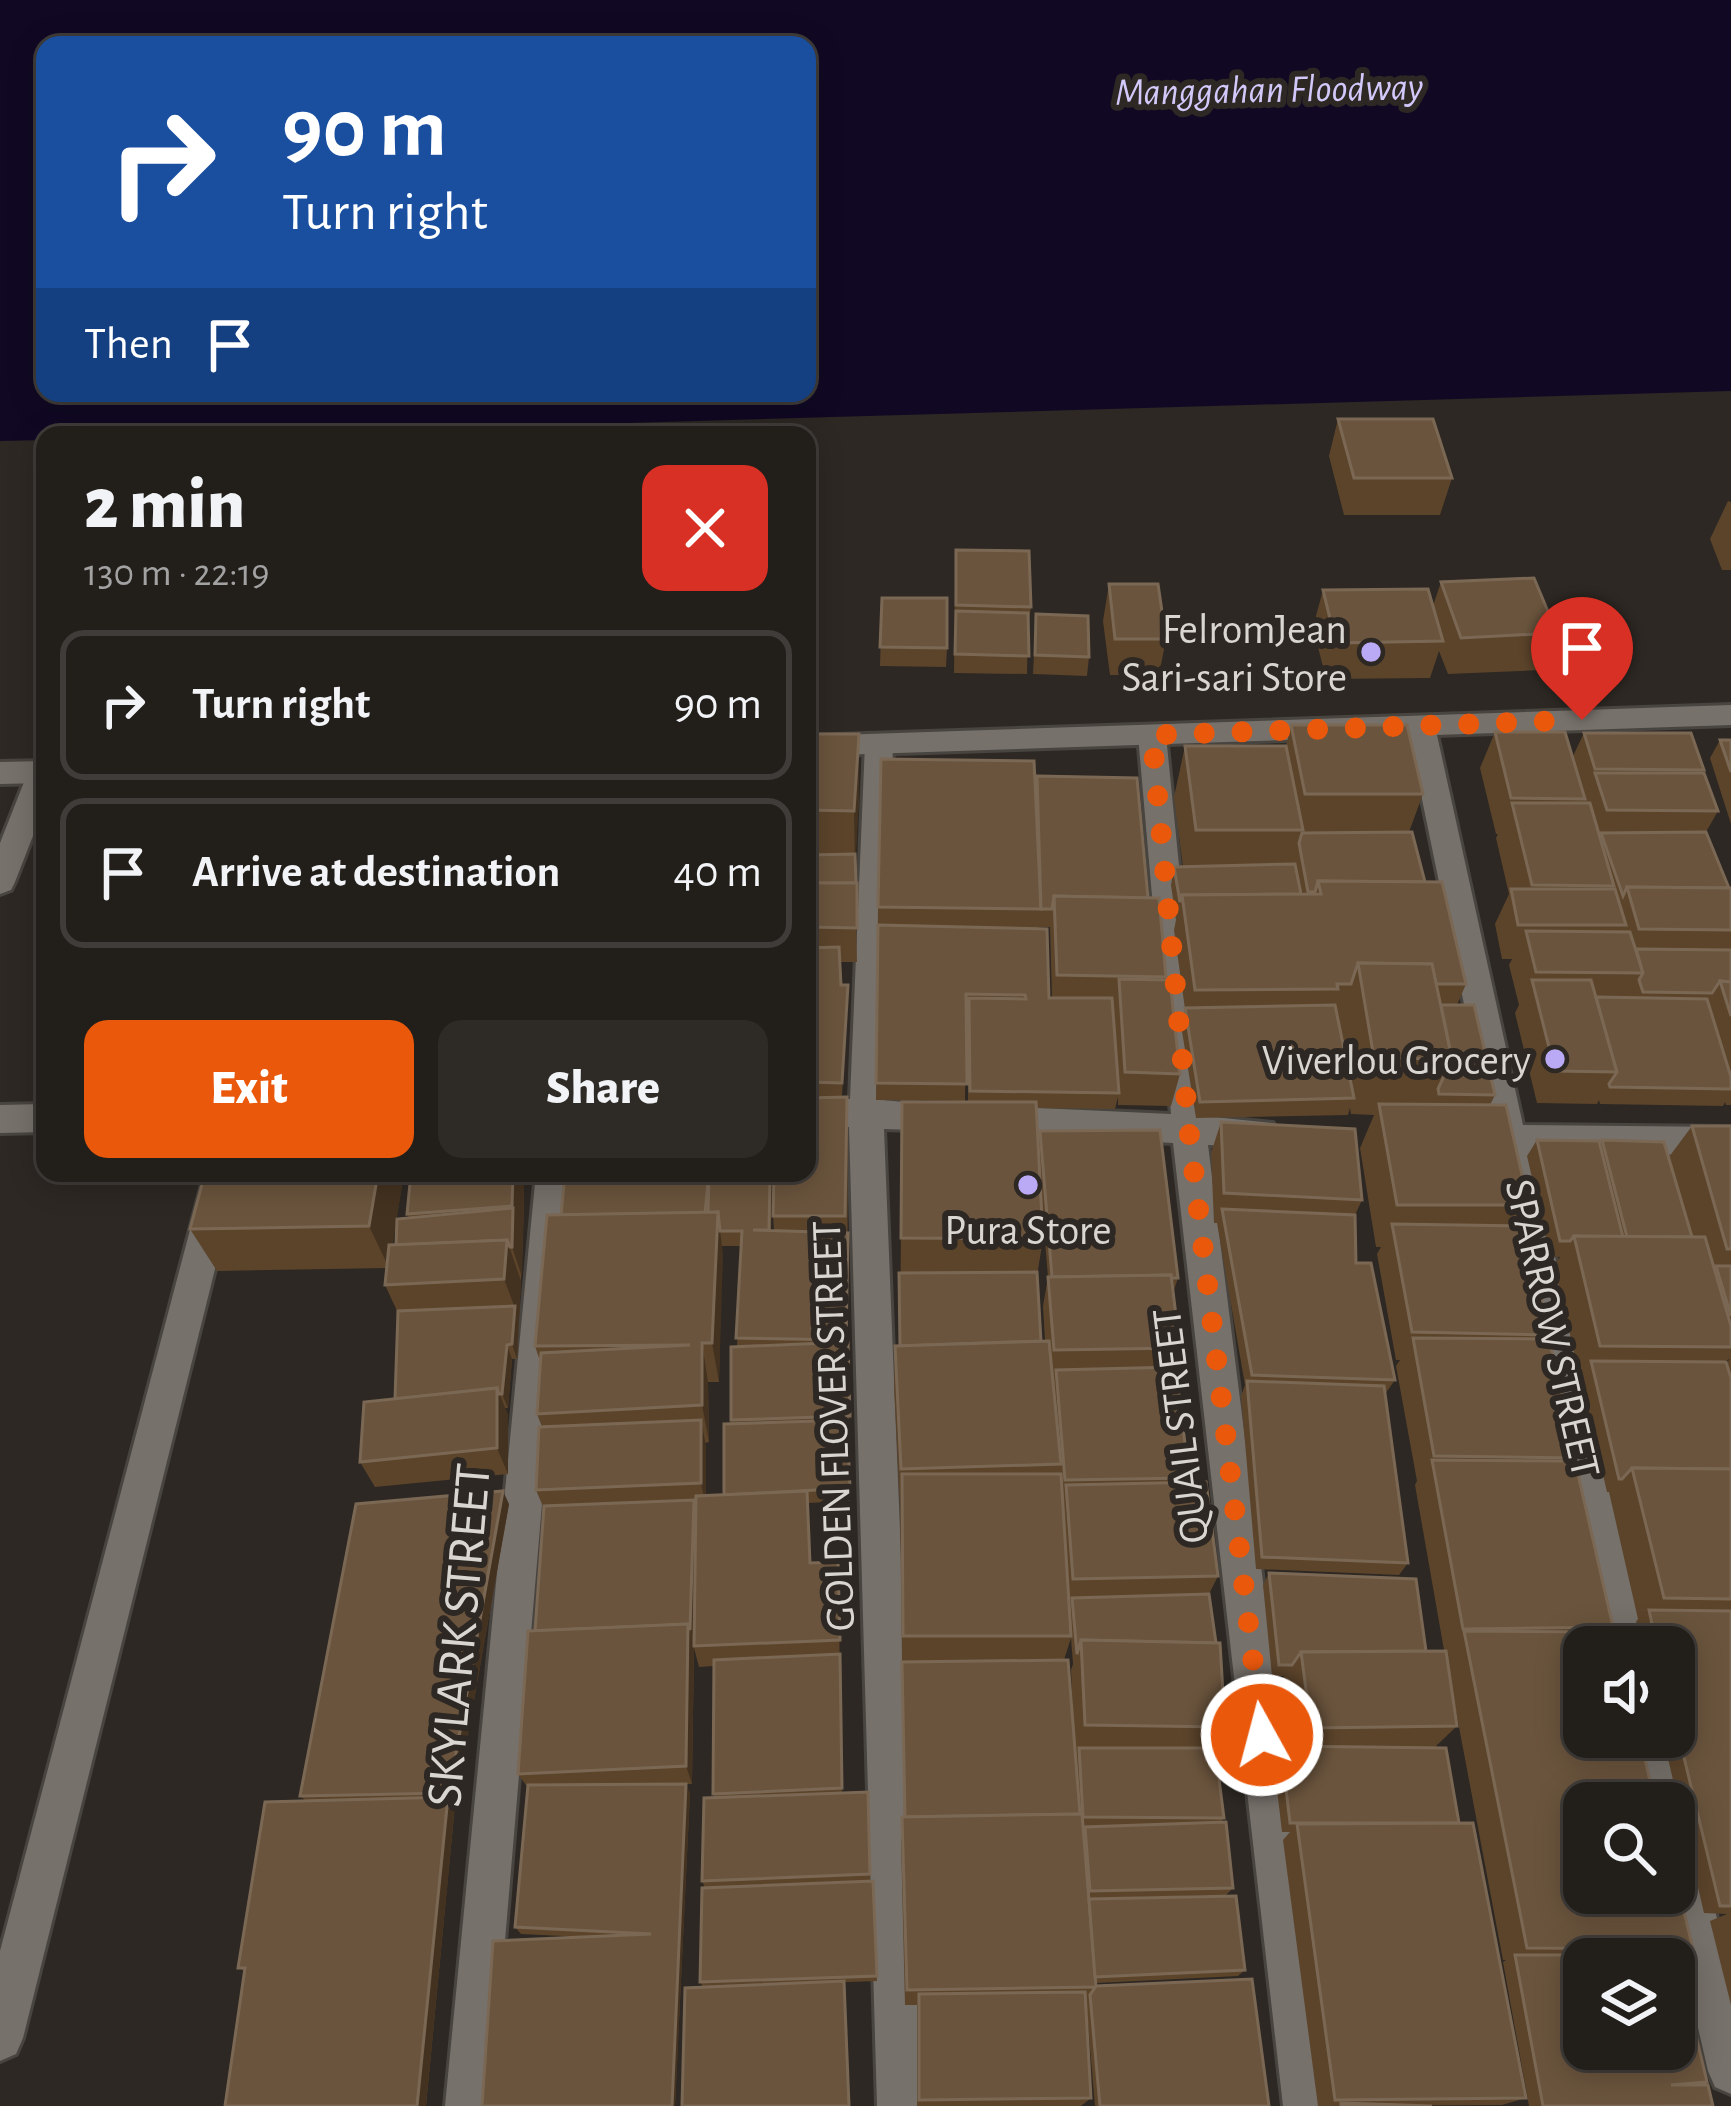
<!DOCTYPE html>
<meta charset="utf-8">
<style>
body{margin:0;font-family:"Alegreya Sans",sans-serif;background:#2e2b27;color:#f1f3f6;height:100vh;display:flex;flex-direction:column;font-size:45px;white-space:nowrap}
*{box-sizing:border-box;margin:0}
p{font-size:39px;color:#a2a2a2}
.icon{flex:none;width:66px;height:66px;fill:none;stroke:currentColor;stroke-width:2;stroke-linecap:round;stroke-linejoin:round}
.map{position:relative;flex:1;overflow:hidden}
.panel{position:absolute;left:36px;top:426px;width:780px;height:756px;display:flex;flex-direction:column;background:#221e1a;border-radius:24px;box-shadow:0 6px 30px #0003,0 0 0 3px #3f3c39}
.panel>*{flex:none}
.guide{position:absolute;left:36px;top:36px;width:780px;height:366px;border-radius:24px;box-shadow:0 6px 30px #0003,0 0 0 3px #3f3c39;background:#1a4fa0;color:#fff;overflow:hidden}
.fabs{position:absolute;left:1563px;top:1626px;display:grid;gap:24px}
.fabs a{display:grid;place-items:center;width:132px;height:132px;border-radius:24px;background:#221e1a;box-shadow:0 6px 30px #0003,0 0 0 3px #3f3c39;font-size:60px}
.pin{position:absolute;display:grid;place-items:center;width:102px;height:102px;color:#fff;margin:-123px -51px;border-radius:50% 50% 50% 0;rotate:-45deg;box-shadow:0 0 12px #0007}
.pin .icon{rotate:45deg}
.me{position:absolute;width:132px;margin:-66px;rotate:353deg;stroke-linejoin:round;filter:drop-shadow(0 0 9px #0008)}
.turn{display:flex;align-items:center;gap:42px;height:252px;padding:0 48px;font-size:54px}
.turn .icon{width:156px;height:156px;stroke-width:2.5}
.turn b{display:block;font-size:84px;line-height:102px}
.then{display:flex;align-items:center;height:114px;padding:0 48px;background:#0003;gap:24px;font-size:45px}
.round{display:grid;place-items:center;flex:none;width:126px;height:126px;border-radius:24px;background:#2e2b27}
.head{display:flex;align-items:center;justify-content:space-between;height:204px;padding:0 48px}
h1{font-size:72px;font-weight:800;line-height:90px}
.primary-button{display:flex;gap:24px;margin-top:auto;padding:24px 48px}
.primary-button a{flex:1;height:138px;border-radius:24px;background:#ea580c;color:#fff;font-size:48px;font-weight:800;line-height:138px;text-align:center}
.primary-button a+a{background:#2e2b27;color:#f1f3f6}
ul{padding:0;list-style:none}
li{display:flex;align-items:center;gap:36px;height:150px;margin:0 24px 18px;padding:0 24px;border:6px solid #3f3c39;border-radius:24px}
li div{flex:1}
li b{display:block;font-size:45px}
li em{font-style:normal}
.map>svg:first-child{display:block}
.water{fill:#110924;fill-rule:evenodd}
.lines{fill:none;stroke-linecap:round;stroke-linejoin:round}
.minor-casing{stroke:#48443f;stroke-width:6}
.secondary-casing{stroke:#48443f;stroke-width:6}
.minor{fill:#77716b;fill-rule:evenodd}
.secondary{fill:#77716b;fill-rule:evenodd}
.wall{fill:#5c442b;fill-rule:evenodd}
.shaded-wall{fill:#443220}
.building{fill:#6a543d;stroke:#7b6854;stroke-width:3;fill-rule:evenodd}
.route{stroke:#ea580c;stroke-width:21;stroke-dasharray:0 37.8}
.poi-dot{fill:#baaaf6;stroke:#2d2823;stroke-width:4.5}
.labels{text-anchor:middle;stroke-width:12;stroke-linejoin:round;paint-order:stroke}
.far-water-label{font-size:39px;font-style:italic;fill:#d2c9fa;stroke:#2d2823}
.poi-label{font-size:42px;fill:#d9d6d2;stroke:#2d2823;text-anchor:end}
.street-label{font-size:42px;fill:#d9d6d2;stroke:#2d2823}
.near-street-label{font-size:51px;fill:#d9d6d2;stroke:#2d2823}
</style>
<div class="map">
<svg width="1731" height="2106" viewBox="0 0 1731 2106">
<rect width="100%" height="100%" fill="#2d2823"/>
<!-- water -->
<path class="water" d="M0,0H1731V391L215,435H45V440L0,441ZM45,45H807V393H45Z"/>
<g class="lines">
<!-- minor casing -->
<g class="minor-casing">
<g id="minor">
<path d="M1421,716L1435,726L1523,1125L1731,1127V1155L1530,1154L1650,1647H1610L1495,1153L1481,1149L1476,1139L1481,1129L1489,1126L1407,726Z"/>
<path d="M1152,725L1166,735L1204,1116L1273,1123L1278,1133L1273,1143L1261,1147L1208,1145L1329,2106H1283L1173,1143L995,1134L983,1130L978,1120L983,1110L995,1106L1171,1114L1138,735Z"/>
<path d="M879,734L893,744L883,1100L956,1107L961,1117L956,1127L944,1131L884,1129L923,2106H877L849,1127L807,1125V1097L850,1099L865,744Z"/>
<path d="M43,761L45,805L15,882L11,890L0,894V843L28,772Z"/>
<path d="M45,1104V1132L0,1133V1105Z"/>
<path d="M205,1173H239L23,2038L16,2054L0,2061V1951Z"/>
<path d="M536,1173H570L491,2106H445Z"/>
<path d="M1630,1737H1672L1688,1803L1684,1814L1696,1832L1731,1976V2094L1715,2087L1708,2071L1667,1893H1674V1803H1646Z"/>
</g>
</g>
<!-- secondary casing -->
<g class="secondary-casing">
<g id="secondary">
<path d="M1731,705V725L807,756V736Z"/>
<path d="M45,761V783L0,784V762Z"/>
</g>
</g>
<!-- minor -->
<use href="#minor" class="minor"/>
<!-- secondary -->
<use href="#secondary" class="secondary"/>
</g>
<!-- wall -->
<g class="wall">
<path d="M1338,419L1452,478L1440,515H1344L1329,456Z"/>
<path d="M1728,501L1731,502V570H1722L1710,539Z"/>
<path d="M955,569L1031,607L1028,626L1027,674L954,673Z"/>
<path d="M1441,582L1557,633L1542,670L1448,674L1439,651L1430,678L1326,679L1313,627L1323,590L1433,606Z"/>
<path d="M1109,584L1166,639L1159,675H1110L1103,621Z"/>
<path d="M882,598L947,648L946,667L880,666Z"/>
<path d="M1036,614L1089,657L1087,676L1033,674Z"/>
<path d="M1291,725L1423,794L1409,832L1425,882L1466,984L1457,1005L1495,1095L1490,1105L1529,1205L1517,1226L1549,1335L1546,1339L1576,1458L1574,1461L1613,1627L1608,1632L1584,1803L1693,1949L1677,1956L1707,2082L1695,2085L1713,2106H1529L1503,1962L1506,1960H1503L1449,1674L1457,1726L1434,1748L1459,1823L1526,2098L1502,2105L1318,2106L1283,1840L1290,1832H1282L1273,1755L1281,1746H1289L1281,1681L1284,1676H1272L1263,1585L1269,1573L1426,1651L1447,1650H1444L1415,1485L1417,1481L1396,1366L1400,1360H1396L1377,1254L1381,1247H1376L1360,1148L1374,1115L1351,1114L1350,1108L1348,1115L1196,1118L1181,1025L1185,1009L1174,930L1176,920L1171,885L1174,867H1183L1174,797L1185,746H1286Z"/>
<path d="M1495,732L1573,756L1584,733L1704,770L1702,773L1718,811L1706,832L1729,888H1731V1105H1726L1725,1102L1723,1106L1600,1104L1599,1100L1597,1104L1537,1103L1515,1013L1519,1005L1509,965L1512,959H1502L1495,924L1509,894L1496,838L1498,834H1496L1480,768Z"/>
<path d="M807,734L859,796L855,864L857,962H840L841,985H848L842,1097L848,1129L847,1342L850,1501L808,1503L811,1563L838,1562L842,1793L868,1792L870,1881H873L877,1981L703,1987L700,1982L705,1888L702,1881L714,1798V1666L699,1667L694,1648L692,1784H680L690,1793L675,2106H482L583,1937L521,1934L515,1927L528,1788L518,1774L535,1631L544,1509L536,1490L542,1427L537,1414L540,1361L535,1346L561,1215L565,1173H772L771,1231H774L773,1216L807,1173ZM722,1246H741L737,1347L724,1495H706L705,1443L709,1442L708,1382H719Z"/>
<path d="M1720,740H1731V824L1710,758Z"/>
<path d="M1035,787L1148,898L1166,977L1180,1074L1171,1106L1118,1105V1097L1115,1109L1036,1108L1038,1143L1040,1131L1178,1278L1173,1293L1180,1348L1173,1367L1189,1478L1187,1483L1218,1576L1209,1594L1225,1727L1212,1748L1224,1818L1221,1822L1233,1888L1226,1895L1089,1898L1245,1970L1238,1976L1096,1983V1986L1269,2106H1095L1086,2000L1091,2098L1081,2106H917V2005H905L901,1840L902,1817H904L900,1505L894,1385L895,1346H900L902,1102H968V1011H966L965,1101L876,1100L878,907ZM1039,927H1050L1052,998H1049ZM1040,1181L1048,1277L1043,1306L1045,1341H1041L1037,1276L1043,1239ZM1071,1638L1073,1664L1071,1670L1074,1737L1064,1660Z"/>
<path d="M1221,1122L1362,1200L1355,1215L1356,1263L1395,1380L1385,1394L1408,1563L1399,1575L1256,1569L1241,1396L1245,1385L1217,1223H1214L1211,1153Z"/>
<path d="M1692,1126H1731V1376L1727,1362L1730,1359L1724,1361L1731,1378V2005L1710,1921L1727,1914L1704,1913L1663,1737H1674V1647H1641L1636,1622L1638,1619L1609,1492H1607L1554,1266L1560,1257L1550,1256L1527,1156L1537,1140L1599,1145L1602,1140L1669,1157Z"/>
<path d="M205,1173H404L392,1245H396L409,1218L407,1214L411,1173H529V1182H522L524,1187L523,1239L517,1359H512L508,1408H505L508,1415V1474L375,1487L360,1462L395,1399L398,1313L385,1285L387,1268L217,1271L190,1229Z"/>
<path d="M509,1504L456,1801H452L455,1805L426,2106H225L245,1971L238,1968L305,1800L300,1796Z"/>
</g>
<!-- shaded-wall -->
<g class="shaded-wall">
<path d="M859,734V796L855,872L854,811Z"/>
<path d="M378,1173H404L389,1268L369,1226Z"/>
<path d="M513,1173H519L524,1187L522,1277L512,1247Z"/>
<path d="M718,1212L723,1255L719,1382L712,1343Z"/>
<path d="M507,1240L521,1281L517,1359L512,1344L515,1308L504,1279Z"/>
<path d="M702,1343L708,1382L709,1442L702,1405Z"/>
<path d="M507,1345L512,1359L508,1408L502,1394Z"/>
<path d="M497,1388L508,1415V1474L497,1448Z"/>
<path d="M701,1420L706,1446V1507L701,1483Z"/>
<path d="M503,1491L509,1504L456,1801L449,1793Z"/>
<path d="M694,1500L697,1513L693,1641L690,1630Z"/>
<path d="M688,1624L694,1646L692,1784L686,1766Z"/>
<path d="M686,1784L690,1793L675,2106H672Z"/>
<path d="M448,1797L455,1805L426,2106H417Z"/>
</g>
<!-- building -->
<g class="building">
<path d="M1338,419H1433L1452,478H1354Z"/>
<path d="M956,550L1029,551L1031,607L956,605Z"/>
<path d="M1534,578L1557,633L1461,638L1441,582Z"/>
<path d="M1109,584H1158L1166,639H1115Z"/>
<path d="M1428,589L1443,641L1336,643L1323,590Z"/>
<path d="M882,598H947V648L880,647Z"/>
<path d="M956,611L1028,613L1029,656L955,654Z"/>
<path d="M1036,614L1088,616L1089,657L1035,655Z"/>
<path d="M1291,725H1407L1423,794H1305Z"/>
<path d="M1495,732H1565L1585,799L1511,798Z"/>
<path d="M1584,733H1691L1704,770L1595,769Z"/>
<path d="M807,734H859L854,811L807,810Z"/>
<path d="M1720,740H1731V772Z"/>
<path d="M1185,746H1286L1303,830H1196Z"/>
<path d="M881,759L1034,761L1041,909L878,907Z"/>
<path d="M1595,773H1704L1718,811L1607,810Z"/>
<path d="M1037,776L1137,778L1148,898L1054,896L1052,909H1041Z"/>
<path d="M1512,803H1590L1614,886L1532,885Z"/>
<path d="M1412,832L1425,882L1318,881L1315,892H1308L1299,843L1302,833Z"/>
<path d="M1706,832L1729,888L1627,887L1623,896L1601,833Z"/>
<path d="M855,854L856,883H807V855Z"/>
<path d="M1295,864L1301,894L1182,895L1180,902L1174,867Z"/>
<path d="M1318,881L1442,882L1466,984H1436L1432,964L1358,963L1351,984H1337L1338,989L1195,990L1182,895L1321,894Z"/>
<path d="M807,883H857V928L807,927Z"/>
<path d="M1627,887L1731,888V930L1639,929Z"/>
<path d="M1511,889H1615L1626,925H1518Z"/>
<path d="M1054,896L1159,898L1166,977L1057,975Z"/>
<path d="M878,925L1047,929L1049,998H1112L1119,1093L970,1091L969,998L1026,999L1025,995L966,994L967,1084L876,1083Z"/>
<path d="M1526,931L1630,932L1643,973L1536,972Z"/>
<path d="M839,947L841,985H848L842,1083L807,1082V948Z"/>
<path d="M1636,949L1731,950V982L1720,981L1712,993L1643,992L1639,980L1643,973Z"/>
<path d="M1358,963L1432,964L1452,1059L1374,1058Z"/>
<path d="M1119,979L1170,980L1180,1074L1125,1072Z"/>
<path d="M1532,980H1591L1617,1072L1555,1071Z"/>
<path d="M1720,981L1731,982V1016Z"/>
<path d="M1596,997L1707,999L1731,1077V1089L1610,1087L1609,1084L1617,1072Z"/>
<path d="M1335,1005L1354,1098L1200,1102L1185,1008Z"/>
<path d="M1441,1005H1474L1495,1095L1439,1094L1438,1089L1452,1059Z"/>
<path d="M847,1097L845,1216H773L774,1173H807V1098Z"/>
<path d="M902,1102H1036L1043,1239L901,1238Z"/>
<path d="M1379,1104L1506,1105L1529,1205H1397Z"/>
<path d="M1221,1122L1355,1129L1362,1200L1224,1193Z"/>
<path d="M1692,1126H1731V1249H1727Z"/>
<path d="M1160,1130L1178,1278H1171V1275L1052,1277L1040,1131Z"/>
<path d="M1537,1140L1599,1141L1623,1237L1574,1236L1570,1241H1560Z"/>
<path d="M1602,1140L1664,1142L1692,1237H1627Z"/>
<path d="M205,1173H378L369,1226L190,1229Z"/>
<path d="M411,1173H513L512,1206L407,1214Z"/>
<path d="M565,1173H709L705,1213L561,1215Z"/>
<path d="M709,1173H770L769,1230H753L848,1233L846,1340L736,1338L742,1231H720L718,1212L708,1213Z"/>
<path d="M513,1208L512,1247H510L507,1240L396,1245L397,1219Z"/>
<path d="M1222,1209L1355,1215L1356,1263H1371L1395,1380L1252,1375Z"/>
<path d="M718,1212L712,1343H702V1405L537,1414L541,1353L690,1345L535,1346L547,1215Z"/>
<path d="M1392,1224L1525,1226L1549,1335L1412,1332Z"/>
<path d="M1574,1236L1705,1237L1731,1326V1347L1600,1346Z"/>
<path d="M507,1240L504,1279L385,1285L389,1245Z"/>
<path d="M1716,1266H1731V1316Z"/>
<path d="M1037,1272L1041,1341L900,1346L899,1273Z"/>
<path d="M1171,1275L1180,1348L1054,1350L1048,1277Z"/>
<path d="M515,1306L512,1344L507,1345L502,1394H499L497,1388L395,1399L398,1311Z"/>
<path d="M1413,1338L1549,1339L1576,1458L1434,1456Z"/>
<path d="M1049,1341L1061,1464L901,1469L895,1346Z"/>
<path d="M848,1342L850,1416L731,1420V1347Z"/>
<path d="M1591,1361L1726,1362L1731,1378V1469L1632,1468L1622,1479H1619Z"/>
<path d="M1176,1367L1189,1478L1065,1480L1056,1370Z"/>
<path d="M1247,1381L1384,1386L1408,1563L1262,1557Z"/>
<path d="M497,1388V1448L360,1462L364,1402Z"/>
<path d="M701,1420V1483L536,1490L539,1427Z"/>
<path d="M847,1420L850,1488L724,1495V1424Z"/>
<path d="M1432,1460L1575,1461L1613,1627L1463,1629Z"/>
<path d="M1632,1468L1731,1469V1599L1664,1598Z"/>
<path d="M902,1474H1061L1071,1636H903Z"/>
<path d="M1206,1482L1218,1576L1073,1579L1066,1485Z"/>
<path d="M503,1491L449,1793L300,1796L356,1504Z"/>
<path d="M807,1491L810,1563L838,1562L840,1640L694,1646L696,1496Z"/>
<path d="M694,1500L690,1630L688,1624L535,1631L544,1506Z"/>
<path d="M1269,1573L1416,1579L1426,1651L1301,1652L1292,1665H1279Z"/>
<path d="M1209,1594L1216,1643L1081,1640L1077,1654L1072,1598Z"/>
<path d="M1649,1610L1731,1611V1906H1720L1674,1716V1647H1657Z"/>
<path d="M688,1624L686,1766L518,1774L528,1631Z"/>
<path d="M1464,1631L1615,1632L1619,1647H1584V1737H1640L1655,1803H1584V1893H1674V1871L1693,1949L1527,1948Z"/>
<path d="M1081,1640L1220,1643L1225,1727L1085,1725Z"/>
<path d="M1446,1651L1457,1726L1311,1728L1301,1652Z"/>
<path d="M840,1654L842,1788L713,1794L714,1660Z"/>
<path d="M1068,1660L1080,1814L905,1817L902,1662Z"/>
<path d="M1281,1746L1446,1748L1459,1823H1290Z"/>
<path d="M1079,1748H1215L1224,1818L1083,1817Z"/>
<path d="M686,1784L672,2106H482L493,1941L651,1934L515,1927L528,1785Z"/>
<path d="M868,1792L870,1874L702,1881L704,1798Z"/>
<path d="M448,1797L417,2106H225L245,1968H238L265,1802Z"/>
<path d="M1082,1814L1096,1987L907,1990L902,1817Z"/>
<path d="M1226,1822L1233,1888L1090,1891L1085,1827Z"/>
<path d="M1473,1823L1526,2098L1335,2100L1297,1824Z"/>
<path d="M873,1881L877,1976L700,1982L702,1888Z"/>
<path d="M1236,1896L1245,1970L1095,1977L1089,1899Z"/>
<path d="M1515,1955H1677L1707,2082L1671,2085H1708L1713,2106H1543ZM1584,1959H1674V2049H1584Z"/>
<path d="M1252,1979L1269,2106H1100L1090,1995L1096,1986Z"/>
<path d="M844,1981L849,2106H682L685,1988Z"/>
<path d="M1085,1992L1091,2098L919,2100V1994Z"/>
<path d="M1341,2103L1432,2106H1341Z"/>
</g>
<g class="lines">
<!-- route -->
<path class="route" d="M1262,1735L1189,1131L1152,735L1582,720"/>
</g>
<!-- markers -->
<g class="poi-dot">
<circle cx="1371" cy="652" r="12"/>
<circle cx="1555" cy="1059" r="12"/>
<circle cx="1028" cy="1185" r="12"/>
</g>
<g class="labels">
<!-- far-water labels -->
<g class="far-water-label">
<text transform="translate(1269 88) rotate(-1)" y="14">Manggahan Floodway</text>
</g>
<!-- poi labels -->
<g class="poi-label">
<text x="1347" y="643">FelromJean<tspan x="1347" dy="48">Sari-sari Store</tspan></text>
<text x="1531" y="1074">Viverlou Grocery</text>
<text x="1028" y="1244" text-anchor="middle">Pura Store</text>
</g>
<!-- street labels -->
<g class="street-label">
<text transform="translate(1554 1328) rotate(77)" y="15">SPARROW STREET</text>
<text transform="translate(832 1426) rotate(-92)" y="15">GOLDEN FLOVER STREET</text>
<text transform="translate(1179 1426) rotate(-97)" y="15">QUAIL STREET</text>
</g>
<!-- near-street labels -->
<g class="near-street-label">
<text transform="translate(457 1635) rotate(-85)" y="18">SKYLARK STREET</text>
</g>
</g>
</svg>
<div class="fabs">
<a><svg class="icon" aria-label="sound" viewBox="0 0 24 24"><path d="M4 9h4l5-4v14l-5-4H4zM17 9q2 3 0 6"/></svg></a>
<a><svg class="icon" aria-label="search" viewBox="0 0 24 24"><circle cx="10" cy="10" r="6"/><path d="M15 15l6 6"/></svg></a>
<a><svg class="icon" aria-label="layers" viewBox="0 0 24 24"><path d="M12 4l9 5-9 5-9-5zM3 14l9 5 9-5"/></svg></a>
</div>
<div class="pin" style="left:1582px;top:720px;background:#d93025"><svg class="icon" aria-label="arrive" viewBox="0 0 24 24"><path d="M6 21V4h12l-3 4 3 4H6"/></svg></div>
<svg class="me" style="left:1262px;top:1735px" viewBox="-20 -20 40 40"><circle r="17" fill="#ea580c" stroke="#fff" stroke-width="3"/><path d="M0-11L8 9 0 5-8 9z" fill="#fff"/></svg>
<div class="guide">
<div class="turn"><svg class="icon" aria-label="right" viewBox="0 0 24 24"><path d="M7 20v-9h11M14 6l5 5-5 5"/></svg><div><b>90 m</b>Turn right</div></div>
<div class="then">Then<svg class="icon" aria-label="arrive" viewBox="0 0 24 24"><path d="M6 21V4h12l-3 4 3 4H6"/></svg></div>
</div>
<section class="panel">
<div class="head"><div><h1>2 min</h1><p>130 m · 22:19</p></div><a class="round" style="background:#d93025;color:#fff"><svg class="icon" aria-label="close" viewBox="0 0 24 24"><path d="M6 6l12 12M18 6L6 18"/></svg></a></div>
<ul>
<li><svg class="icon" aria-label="right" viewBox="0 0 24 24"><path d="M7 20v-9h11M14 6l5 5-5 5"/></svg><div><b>Turn right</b></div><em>90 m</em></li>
<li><svg class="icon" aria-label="arrive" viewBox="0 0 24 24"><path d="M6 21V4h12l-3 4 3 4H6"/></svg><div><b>Arrive at destination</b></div><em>40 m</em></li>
</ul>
<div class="primary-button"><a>Exit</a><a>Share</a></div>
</section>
</div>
